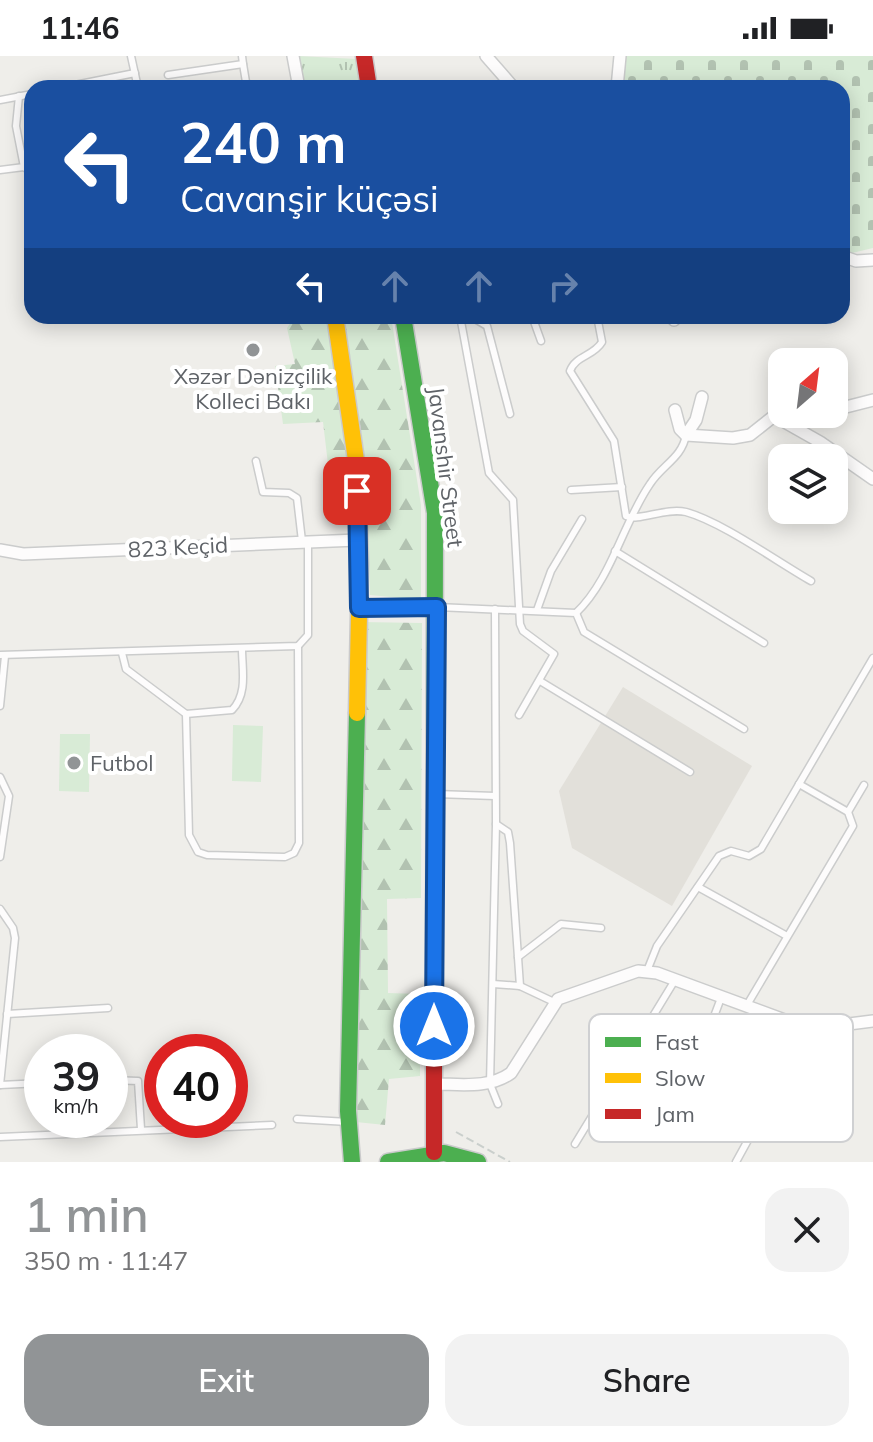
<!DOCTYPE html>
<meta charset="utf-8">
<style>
body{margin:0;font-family:Mulish,sans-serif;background:#f2f2f2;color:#202124;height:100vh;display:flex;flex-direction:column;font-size:30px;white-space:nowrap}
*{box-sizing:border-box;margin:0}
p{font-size:26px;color:#757577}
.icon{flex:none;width:44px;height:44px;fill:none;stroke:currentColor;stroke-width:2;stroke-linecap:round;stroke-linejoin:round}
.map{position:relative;height:1106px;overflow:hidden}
.panel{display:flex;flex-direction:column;background:#fff;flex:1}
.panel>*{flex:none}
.guide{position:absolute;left:24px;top:24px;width:826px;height:244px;border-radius:24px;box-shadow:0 4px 20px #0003;background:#1a4fa0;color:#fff;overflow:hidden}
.needle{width:52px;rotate:28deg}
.buttons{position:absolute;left:768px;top:292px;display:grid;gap:16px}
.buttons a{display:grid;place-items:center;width:80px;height:80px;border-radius:16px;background:#fff;box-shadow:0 4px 20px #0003;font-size:40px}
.speed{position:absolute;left:24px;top:978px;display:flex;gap:16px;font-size:40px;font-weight:700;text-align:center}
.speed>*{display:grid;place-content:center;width:104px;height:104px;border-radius:50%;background:#fff;box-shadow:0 4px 20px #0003;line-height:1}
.speed small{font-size:20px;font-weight:400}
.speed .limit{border:12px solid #d22;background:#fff;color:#111}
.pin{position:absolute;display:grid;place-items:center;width:68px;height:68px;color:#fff;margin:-34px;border-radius:16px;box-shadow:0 4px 12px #0006}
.me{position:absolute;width:88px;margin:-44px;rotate:0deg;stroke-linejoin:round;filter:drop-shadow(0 0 6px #0008)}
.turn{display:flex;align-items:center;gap:28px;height:168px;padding:0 24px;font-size:36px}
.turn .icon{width:104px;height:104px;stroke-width:2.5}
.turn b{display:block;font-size:56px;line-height:68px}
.lanes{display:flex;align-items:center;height:76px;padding:0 24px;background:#0003;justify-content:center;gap:40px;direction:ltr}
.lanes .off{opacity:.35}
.round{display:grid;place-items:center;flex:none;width:84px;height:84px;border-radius:24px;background:#f2f2f2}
.head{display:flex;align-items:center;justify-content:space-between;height:136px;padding:0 24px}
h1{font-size:48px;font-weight:600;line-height:60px;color:#919496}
.button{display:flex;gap:16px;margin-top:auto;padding:16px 24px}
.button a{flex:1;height:92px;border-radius:24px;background:#919496;color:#fff;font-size:32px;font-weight:600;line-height:92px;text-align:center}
.button a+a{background:#f2f2f2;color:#202124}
.status{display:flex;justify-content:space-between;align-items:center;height:56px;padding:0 40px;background:#fff;direction:ltr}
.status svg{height:22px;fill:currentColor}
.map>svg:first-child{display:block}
.education{fill:#e2e0da}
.grass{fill:#d8ebd6}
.forest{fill:url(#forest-firs)}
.cemetery{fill:url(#cemetery-stones)}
.park{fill:url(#park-tufts)}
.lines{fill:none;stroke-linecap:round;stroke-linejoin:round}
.lane-casing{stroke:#cbcccc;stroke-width:9}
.street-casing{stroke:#cbcccc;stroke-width:14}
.fast-casing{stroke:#cacacb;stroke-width:19}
.slow-casing{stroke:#cacacb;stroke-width:19}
.jam-casing{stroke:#cacacb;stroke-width:19}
.path{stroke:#cacfcc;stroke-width:2;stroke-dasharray:8 4;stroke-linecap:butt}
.lane{stroke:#fdfcfc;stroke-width:6}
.street{stroke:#fdfcfc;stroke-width:11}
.fast{stroke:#4caf50;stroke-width:16}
.slow{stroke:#ffc107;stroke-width:16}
.jam{stroke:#c62828;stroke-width:16}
.route-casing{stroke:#114b97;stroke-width:20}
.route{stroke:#1a73e8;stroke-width:14}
.poi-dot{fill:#919496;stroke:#fff;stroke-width:3}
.labels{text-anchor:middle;stroke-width:8;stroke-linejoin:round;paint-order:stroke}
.poi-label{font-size:22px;fill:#5f6368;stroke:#fff}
.street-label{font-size:22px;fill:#5f6368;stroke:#fff}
.key{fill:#fff;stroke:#cfd0d2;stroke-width:2}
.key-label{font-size:22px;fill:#5f6368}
</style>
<div class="status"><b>11:46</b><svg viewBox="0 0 49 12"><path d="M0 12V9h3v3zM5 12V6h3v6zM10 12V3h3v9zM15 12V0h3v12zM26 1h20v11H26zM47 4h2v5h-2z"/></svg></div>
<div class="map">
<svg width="873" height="1106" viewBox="0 0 873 1106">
<defs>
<pattern id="forest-firs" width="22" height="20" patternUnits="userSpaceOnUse" patternTransform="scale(2)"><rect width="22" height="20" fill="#d8ebd6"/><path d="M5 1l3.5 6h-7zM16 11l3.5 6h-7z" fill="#b2c2b1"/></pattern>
<pattern id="cemetery-stones" width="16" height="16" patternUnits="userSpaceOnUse" patternTransform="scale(2)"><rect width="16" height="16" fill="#d8ebd6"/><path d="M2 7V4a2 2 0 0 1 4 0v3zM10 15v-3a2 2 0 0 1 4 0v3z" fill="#b2c2b1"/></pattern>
<pattern id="park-tufts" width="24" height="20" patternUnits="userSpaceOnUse" patternTransform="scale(2)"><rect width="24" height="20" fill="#d8ebd6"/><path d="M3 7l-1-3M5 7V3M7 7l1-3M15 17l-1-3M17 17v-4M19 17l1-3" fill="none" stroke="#b2c2b1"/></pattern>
</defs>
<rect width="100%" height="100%" fill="#efeeea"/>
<!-- education -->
<path class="education" d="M623,631L752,710L672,850L572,792L559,735Z"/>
<!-- grass -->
<g class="grass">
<path d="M233,669L263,670L261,726L232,725Z"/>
<path d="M60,678H90L89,736L59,735Z"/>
</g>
<!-- forest -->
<g class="forest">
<path d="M295,260H329L352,430L330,425L323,366L283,368L275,310L295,308L287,272Z"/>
<path d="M344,260H391L421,449V544L370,539L366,409Z"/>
<path d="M361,566L422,567L421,842L387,843L388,937L420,938V1020L389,1023L385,1069L356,1066Z"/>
</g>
<!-- cemetery -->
<path class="cemetery" d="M626,0H873V192L852,197L842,192V32H624Z"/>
<!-- park -->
<path class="park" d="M298,0L357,3L361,32H303Z"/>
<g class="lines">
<!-- lane casing -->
<g class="lane-casing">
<g id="lane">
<path d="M131,0L138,32"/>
<path d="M243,8L247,32"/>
<path d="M168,19L243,8L242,0"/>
<path d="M60,32L135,17"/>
<path d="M19,40L16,70L24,111L32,117"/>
<path d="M0,44L32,38"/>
<path d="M0,114L24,111"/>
<path d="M460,260L489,417L513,444L520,568L523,575L554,598L519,659"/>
<path d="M470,260L487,270L510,358"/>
<path d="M532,260L541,285"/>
<path d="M597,260L602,286C594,300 575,300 570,315L614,385L626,460C638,466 666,451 686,456C722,466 776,505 811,525"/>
<path d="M404,265L431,260"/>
<path d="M256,405L263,436L289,437L297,442L302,485"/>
<path d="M571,434L622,431"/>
<path d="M615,495L764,587"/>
<path d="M437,551L576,557L584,576L744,673"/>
<path d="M495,553L496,768L490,1028L498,1048"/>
<path d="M537,554L551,515L582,463"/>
<path d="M576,557C611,524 623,467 650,428C662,409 682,402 686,379"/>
<path d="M122,597L126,613L186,658L232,654C248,638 242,613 242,593"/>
<path d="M0,599L298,590L308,579V484"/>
<path d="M540,625L690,716"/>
<path d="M0,650L5,600"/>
<path d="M186,658L189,779L198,796L207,799L285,801L294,797L299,787L298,590"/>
<path d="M0,721L9,740L0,801"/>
<path d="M436,738L495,740"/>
<path d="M848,756L864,729"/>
<path d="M496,768L508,776L510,787L520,930"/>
<path d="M698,831L787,880"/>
<path d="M0,853L13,872L15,882L0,1029"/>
<path d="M518,901L561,868L601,872"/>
<path d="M647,915L657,890L719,800L731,795L749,800L761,793L873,602"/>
<path d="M493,928L520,930L554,946"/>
<path d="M747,949L853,770L848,756L799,728"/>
<path d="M7,958L108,952"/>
<path d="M110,1024L138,1025L141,1073"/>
<path d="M0,1029L42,1027"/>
<path d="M297,1063L348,1066"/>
<path d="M678,1076L712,1017L715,1007L704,987L721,942"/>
<path d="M0,1081L272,1069"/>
<path d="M575,1088L675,924"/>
<path d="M736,1106L809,973"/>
</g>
</g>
<!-- street casing -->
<g class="street-casing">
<g id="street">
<path d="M293,0L299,32"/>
<path d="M486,0L514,32"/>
<path d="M617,32L620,0"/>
<path d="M842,200L856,205L873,204"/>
<path d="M674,264V260"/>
<path d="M675,354L680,373L686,379L733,382L750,379L774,360L820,386L873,423"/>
<path d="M834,354L873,344"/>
<path d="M812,358H822"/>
<path d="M686,379L696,364L702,341"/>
<path d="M0,494L23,498L357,484"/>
<path d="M359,552L437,551"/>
<path d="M434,1028C460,1028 489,1033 511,1017L558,943L638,915L657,917L809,973L873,965"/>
</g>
</g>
<!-- fast casing -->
<g class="fast-casing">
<g id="fast">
<path d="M403,260L435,457L434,979"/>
<path d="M352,1106L348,1055L357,657"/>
<path d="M388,1106L444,1097L478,1106"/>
</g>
</g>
<!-- slow casing -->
<g class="slow-casing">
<path id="slow" d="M335,260L357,411L360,508L357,657"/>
</g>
<!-- jam casing -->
<g class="jam-casing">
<g id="jam">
<path d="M364,0L369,32"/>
<path d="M434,1096V979"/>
</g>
</g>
<!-- path -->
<path class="path" d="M456,1076L510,1106"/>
<!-- lane -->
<use href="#lane" class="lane"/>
<!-- street -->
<use href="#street" class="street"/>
<!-- fast -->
<use href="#fast" class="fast"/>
<!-- slow -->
<use href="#slow" class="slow"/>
<!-- jam -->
<use href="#jam" class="jam"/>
</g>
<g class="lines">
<!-- route casing -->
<g class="route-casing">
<path id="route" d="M357,435L359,552L437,551L434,970"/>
</g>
<!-- route -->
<use href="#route" class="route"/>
</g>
<!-- markers -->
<g class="poi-dot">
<circle cx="253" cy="294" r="8"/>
<circle cx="74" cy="707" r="8"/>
</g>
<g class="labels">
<!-- poi labels -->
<g class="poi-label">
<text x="253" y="328">Xəzər Dənizçilik<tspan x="253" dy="25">Kolleci Bakı</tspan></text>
<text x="90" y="715" text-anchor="start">Futbol</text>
</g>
<!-- street labels -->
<g class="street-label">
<text transform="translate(446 411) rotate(83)" y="8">Javanshir Street</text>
<text transform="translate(178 491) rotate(-3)" y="8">823 Keçid</text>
</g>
</g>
<!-- legend -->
<rect x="589" y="958" width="264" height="128" rx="12" class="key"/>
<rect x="605" y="981" width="36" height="10" fill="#4caf50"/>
<rect x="605" y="1017" width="36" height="10" fill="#ffc107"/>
<rect x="605" y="1053" width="36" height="10" fill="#c62828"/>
<g class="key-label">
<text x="655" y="994">Fast</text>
<text x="655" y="1030">Slow</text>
<text x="655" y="1066">Jam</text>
</g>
</svg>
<div class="buttons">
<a><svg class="needle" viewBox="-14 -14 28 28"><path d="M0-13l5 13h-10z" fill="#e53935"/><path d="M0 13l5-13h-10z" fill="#757577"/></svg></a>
<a><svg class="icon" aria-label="layers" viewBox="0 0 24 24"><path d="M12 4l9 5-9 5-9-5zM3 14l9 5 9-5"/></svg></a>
</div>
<div class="speed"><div>39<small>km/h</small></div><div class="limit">40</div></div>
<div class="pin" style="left:357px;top:435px;background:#d93025"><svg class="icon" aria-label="arrive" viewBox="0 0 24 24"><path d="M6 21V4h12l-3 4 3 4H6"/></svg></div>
<svg class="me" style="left:434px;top:970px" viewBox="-20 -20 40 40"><circle r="17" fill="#1a73e8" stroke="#fff" stroke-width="3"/><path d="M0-11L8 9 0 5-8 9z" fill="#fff"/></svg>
<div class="guide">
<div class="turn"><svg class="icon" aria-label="left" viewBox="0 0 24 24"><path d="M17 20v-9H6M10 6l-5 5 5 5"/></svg><div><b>240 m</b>Cavanşir küçəsi</div></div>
<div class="lanes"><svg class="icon" aria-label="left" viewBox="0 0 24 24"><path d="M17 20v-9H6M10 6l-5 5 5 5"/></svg><svg class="icon off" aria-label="ahead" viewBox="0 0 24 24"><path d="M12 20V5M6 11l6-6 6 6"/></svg><svg class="icon off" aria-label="ahead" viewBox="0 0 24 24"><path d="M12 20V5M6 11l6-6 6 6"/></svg><svg class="icon off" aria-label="right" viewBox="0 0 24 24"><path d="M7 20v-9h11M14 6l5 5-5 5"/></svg></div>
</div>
</div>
<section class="panel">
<div class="head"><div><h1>1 min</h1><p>350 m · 11:47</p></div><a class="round"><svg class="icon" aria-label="close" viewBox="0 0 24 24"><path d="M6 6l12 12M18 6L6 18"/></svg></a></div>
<div class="button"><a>Exit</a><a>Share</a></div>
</section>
